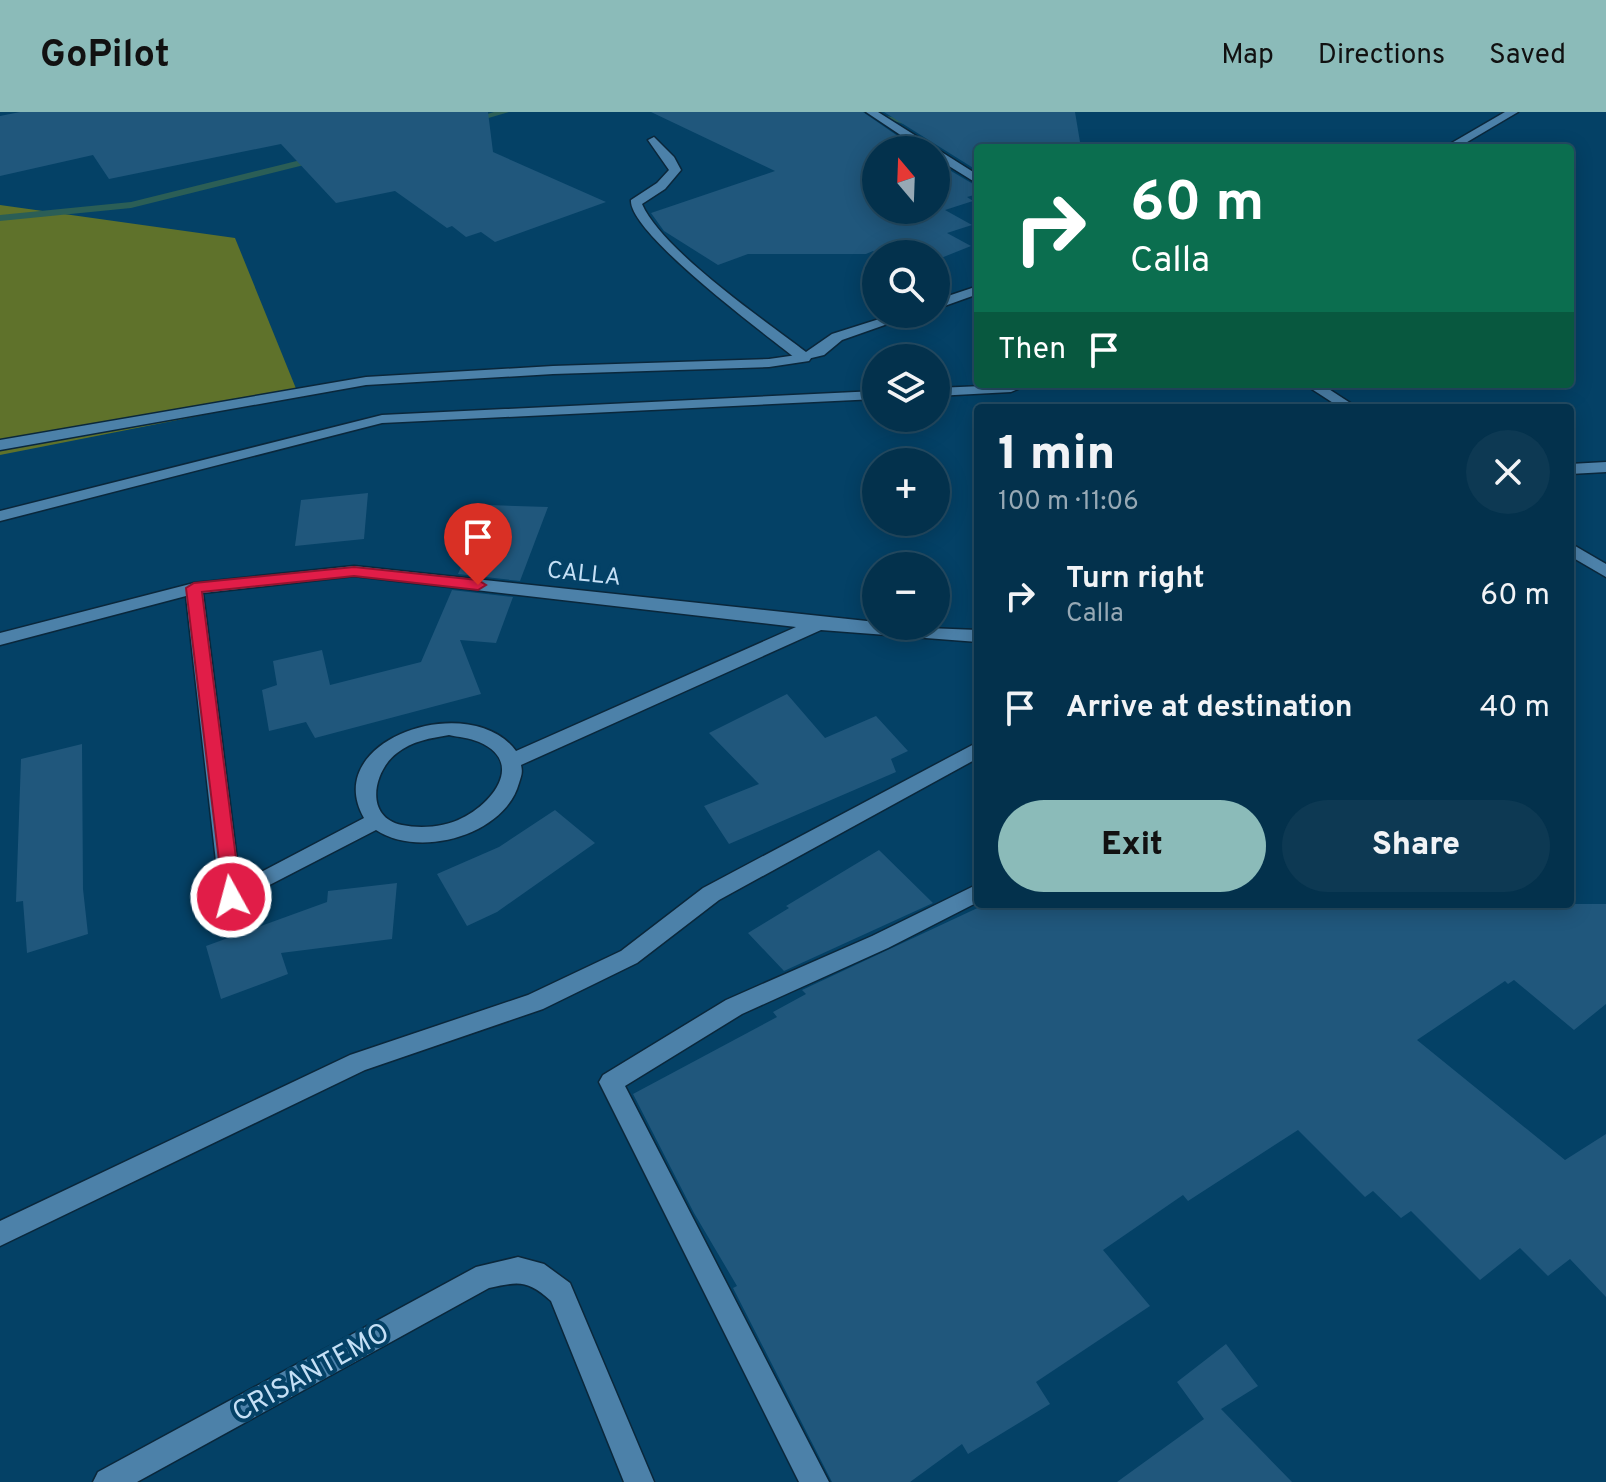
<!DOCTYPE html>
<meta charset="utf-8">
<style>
body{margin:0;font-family:Overpass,sans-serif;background:#0d3953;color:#f1f3f6;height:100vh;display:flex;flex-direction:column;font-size:30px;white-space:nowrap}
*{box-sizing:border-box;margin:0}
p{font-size:26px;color:#97a9b5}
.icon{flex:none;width:44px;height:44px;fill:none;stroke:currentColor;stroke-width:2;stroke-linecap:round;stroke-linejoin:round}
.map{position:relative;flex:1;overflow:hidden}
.sheet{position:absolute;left:974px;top:292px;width:600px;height:504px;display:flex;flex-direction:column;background:#03314c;border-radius:8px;box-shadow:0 4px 20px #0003,0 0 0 2px #244c64}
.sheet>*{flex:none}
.top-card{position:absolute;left:974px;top:32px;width:600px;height:244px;border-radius:8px;box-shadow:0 4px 20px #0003,0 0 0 2px #244c64;background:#0b6e4f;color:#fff;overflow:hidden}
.needle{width:52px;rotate:341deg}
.fabs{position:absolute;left:862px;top:24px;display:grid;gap:16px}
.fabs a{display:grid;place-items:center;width:88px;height:88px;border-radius:50%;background:#03314c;box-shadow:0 4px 20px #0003,0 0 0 2px #244c64;font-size:40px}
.pin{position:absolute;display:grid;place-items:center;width:68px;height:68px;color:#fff;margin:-82px -34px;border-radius:50% 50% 50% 0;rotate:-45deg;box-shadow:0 0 8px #0007}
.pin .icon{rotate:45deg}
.me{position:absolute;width:88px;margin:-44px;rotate:353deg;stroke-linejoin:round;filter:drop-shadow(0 0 6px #0008)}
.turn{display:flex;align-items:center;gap:28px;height:168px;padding:0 24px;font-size:36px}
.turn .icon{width:104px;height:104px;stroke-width:2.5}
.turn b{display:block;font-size:56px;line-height:68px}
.then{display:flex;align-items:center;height:76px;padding:0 24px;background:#0003;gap:16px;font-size:30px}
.round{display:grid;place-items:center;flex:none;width:84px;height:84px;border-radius:42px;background:#0d3953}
.overview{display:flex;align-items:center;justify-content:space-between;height:136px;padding:0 24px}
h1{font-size:48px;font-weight:800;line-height:60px}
.cta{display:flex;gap:16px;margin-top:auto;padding:16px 24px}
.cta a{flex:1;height:92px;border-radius:48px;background:#8bbbb9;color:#111;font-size:32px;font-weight:800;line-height:92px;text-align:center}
.cta a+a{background:#0d3953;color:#f1f3f6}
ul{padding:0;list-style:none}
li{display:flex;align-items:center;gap:24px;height:112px;padding:0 24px}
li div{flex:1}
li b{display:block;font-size:30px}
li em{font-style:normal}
header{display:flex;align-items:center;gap:48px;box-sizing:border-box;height:112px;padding:0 40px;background:#8bbbb9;color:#111}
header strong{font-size:38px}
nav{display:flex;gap:44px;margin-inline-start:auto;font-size:28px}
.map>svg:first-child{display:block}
.green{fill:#5f722b}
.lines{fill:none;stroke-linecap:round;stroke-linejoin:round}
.stream{fill:#2b5e56;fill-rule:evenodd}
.building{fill:#20577c}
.service-casing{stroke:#0a273b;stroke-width:3}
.minor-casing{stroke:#0a273b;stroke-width:3}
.tertiary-casing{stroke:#0a273b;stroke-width:3}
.service{fill:#4c81a9;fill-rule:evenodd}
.minor{fill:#4c81a9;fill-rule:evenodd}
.tertiary{fill:#4c81a9;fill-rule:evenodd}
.route{fill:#e11d48;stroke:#92132f;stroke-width:2}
.labels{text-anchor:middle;stroke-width:8;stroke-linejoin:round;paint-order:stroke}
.street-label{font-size:24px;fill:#c4dff5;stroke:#044166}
.near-street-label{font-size:28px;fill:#c4dff5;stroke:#044166}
</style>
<header>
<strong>GoPilot</strong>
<nav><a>Map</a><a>Directions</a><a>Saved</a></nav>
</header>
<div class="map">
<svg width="1606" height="1370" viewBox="0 0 1606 1370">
<rect width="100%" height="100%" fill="#044166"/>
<!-- green -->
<path class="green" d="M0,93L235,126L299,284L0,343Z"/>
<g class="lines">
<!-- stream -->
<g class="stream">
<path d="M494,0H509L468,12L464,9Z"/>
<path d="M864,0C878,0 895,8 909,7C920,5 928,0 940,0L907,13Z"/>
<path d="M317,44L322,47L320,49L131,96L0,109V103L131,90Z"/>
</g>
</g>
<!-- building -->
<g class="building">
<path d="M20,0H488L493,40L606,90L495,130L481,120L466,125L452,114L447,116L395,79L336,91L281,32L109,67L93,43L0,64V4Z"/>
<path d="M651,0H863L918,38H876V98H936V50L978,75V82L967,85L973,89L945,98L972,113L947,121L971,134L936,148V142H879L873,139L866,142H748L718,153L664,119L651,101L775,59Z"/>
<path d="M884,0H1075L1081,36H978V59Z"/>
<path d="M368,381L364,427L295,434L301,388Z"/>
<path d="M488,393L548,395L520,469L458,462Z"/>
<path d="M452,478L513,485L496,531L460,528L481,582L315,626L306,610L269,619L262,578L277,573L273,549L322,538L330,573L421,550Z"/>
<path d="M787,582L825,626L876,604L908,639L891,647L896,660L729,732L704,694L759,672L709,621Z"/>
<path d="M82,632L83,777L88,822L27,841L23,789L16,790L21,647Z"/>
<path d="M555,698L595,731L497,800L467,814L437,762L499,735Z"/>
<path d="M879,738L933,791L784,859L748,821L789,796L786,794Z"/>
<path d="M397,771L392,827L281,841L288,862L221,887L206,834L327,790L328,779Z"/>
<path d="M986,792H1606V892L1574,918L1514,868L1508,872L1505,869L1417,928L1565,1048L1606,1022V1185L1570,1147L1548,1164L1520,1136L1480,1168L1411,1099L1401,1106L1373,1079L1365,1085L1298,1018L1188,1089L1183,1083L1103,1138L1150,1194L1036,1270L1050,1292L968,1342L962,1332L910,1370H832L733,1176L737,1174L694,1101L633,982L777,905L773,900L806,882L802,878Z"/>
<path d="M1226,1232L1258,1274L1221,1297L1292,1370H1117L1204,1307L1177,1270Z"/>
</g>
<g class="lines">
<!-- service casing -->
<g class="service-casing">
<path id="service" d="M804,242L811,246L809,249L769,255L553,262L366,273L0,338V328L366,265L553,254L769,247Z"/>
</g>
<!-- minor casing -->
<g class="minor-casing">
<g id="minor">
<path d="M1505,0H1518L1457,36H1443Z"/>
<path d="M654,25L674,45L681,58L665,77L642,92C662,138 764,208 806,240L832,222L895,202H916L842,228L824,243L799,249C769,225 628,121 631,88L657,71L669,58L648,28Z"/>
<path d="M978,174V182L936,197V188Z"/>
<path d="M1029,272L1011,280L936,284V276Z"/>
<path d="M876,279V287L382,311L0,409V399L382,303Z"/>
<path d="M1570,431L1606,452V465L1570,444Z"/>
<path d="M354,454L876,510V514L978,518V530L821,518L521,653C523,661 521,664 519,671C505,723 420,747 376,718L231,793L223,791L220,785L186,484L0,533V521L194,471ZM354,464L796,515L516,639C471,577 319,627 364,706L240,771L203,481ZM449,623C458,625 470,626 479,630C525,650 493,691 462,706C445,715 421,717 402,713C363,705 374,658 397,641C412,629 431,626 449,623Z"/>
<path d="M978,630V646L719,788L637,851L543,897L365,958L0,1134V1109L350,943L528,883L621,839L703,776Z"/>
<path d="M978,772V790L888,836L742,902L625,974L829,1370H799L599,970L603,963L726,888L872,824Z"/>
<path d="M518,1145L544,1152L570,1171L654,1370H624L551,1189C528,1168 519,1169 489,1176L137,1370H93L98,1360L476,1155Z"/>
</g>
</g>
<!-- tertiary casing -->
<g class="tertiary-casing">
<g id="tertiary">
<path d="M866,0H878L978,63V72L936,46V38H923Z"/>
<path d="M1304,272H1321L1358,296H1341Z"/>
<path d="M1606,350V360L1570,362V352Z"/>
</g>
</g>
<!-- service -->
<use href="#service" class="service"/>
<!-- minor -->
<use href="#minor" class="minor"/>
<!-- tertiary -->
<use href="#tertiary" class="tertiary"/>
</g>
<!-- route -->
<path class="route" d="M354,455L478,468L486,473L478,478L354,464L202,480L241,785L238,790H224L186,476L194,471Z"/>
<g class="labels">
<!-- street labels -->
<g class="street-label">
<text transform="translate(584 461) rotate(6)" y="8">CALLA</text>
</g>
<!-- near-street labels -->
<g class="near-street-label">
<text transform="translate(310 1259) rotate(-29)" y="10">CRISANTEMO</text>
</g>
</g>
</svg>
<div class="fabs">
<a><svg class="needle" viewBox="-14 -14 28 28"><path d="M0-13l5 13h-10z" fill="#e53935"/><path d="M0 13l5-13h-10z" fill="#97a9b5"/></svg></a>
<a><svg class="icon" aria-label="search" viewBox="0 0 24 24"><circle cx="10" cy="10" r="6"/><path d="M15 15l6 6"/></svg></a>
<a><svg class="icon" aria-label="layers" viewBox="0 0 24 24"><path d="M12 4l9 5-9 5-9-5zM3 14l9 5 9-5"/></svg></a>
<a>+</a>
<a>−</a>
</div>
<div class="pin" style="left:478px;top:473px;background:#d93025"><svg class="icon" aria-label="arrive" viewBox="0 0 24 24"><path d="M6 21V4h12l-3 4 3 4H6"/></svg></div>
<svg class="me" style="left:231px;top:785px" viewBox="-20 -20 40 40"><circle r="17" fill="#e11d48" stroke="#fff" stroke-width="3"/><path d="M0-11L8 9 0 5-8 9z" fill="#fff"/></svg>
<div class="top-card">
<div class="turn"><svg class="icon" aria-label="right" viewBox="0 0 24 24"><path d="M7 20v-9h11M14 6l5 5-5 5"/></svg><div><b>60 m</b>Calla</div></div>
<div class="then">Then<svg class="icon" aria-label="arrive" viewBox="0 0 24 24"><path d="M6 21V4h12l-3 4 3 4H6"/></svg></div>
</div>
<section class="sheet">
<div class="overview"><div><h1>1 min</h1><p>100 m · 11:06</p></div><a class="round"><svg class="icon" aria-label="close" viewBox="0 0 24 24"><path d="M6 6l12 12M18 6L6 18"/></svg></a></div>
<ul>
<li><svg class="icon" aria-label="right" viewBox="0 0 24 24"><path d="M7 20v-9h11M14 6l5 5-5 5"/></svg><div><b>Turn right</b><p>Calla</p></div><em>60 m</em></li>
<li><svg class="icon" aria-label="arrive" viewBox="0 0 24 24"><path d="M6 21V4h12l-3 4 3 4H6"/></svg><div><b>Arrive at destination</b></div><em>40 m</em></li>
</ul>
<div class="cta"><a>Exit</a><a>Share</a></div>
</section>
</div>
